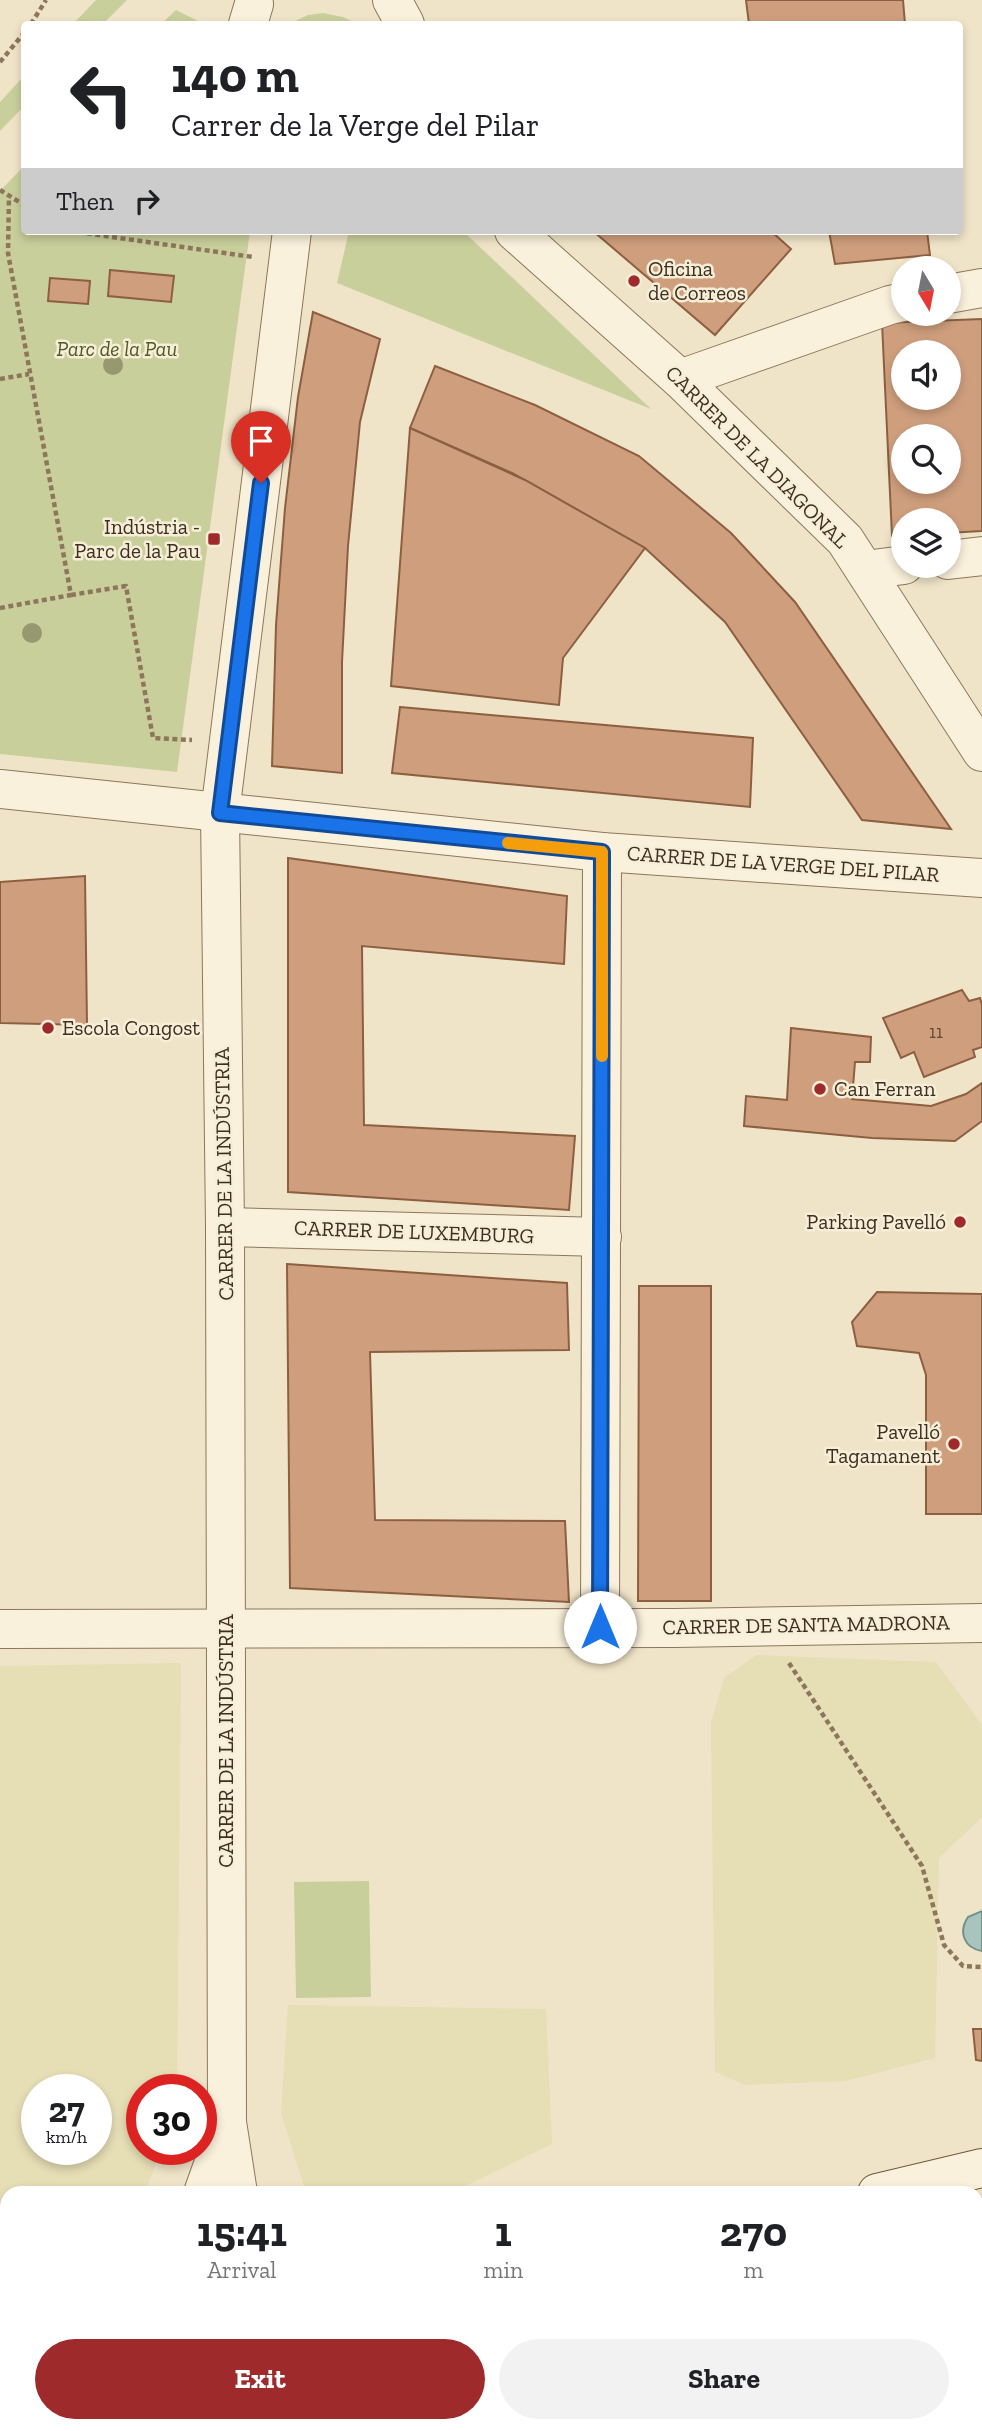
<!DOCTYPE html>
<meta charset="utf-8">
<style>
body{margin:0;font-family:"Zilla Slab",serif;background:#f2f2f2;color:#202124;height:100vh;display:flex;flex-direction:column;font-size:26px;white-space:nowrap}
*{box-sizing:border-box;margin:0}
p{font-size:23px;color:#757577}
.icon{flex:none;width:38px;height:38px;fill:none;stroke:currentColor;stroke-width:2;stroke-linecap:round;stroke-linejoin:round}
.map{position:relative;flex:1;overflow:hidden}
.side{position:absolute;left:0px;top:2186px;width:984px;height:247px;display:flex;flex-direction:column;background:#fff;border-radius:21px 21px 0 0;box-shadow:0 4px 10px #0003}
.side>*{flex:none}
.top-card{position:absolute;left:21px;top:21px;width:942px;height:214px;border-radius:7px;box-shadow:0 4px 10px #0003;background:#fff;color:#202124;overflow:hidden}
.needle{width:46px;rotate:170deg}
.buttons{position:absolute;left:891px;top:256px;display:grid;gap:14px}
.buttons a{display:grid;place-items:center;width:70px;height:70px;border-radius:50%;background:#fff;box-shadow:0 4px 10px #0003;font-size:35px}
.speed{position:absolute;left:21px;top:2074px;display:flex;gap:14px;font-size:35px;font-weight:700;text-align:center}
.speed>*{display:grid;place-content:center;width:91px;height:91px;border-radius:50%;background:#fff;box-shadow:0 4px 10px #0003;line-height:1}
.speed small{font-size:18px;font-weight:400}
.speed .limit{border:10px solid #d22;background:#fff;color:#111}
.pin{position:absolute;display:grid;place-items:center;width:60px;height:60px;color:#fff;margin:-72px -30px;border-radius:50% 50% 50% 0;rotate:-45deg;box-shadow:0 0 7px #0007}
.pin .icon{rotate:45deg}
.me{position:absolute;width:77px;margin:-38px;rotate:0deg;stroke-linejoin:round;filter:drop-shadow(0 0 5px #0008)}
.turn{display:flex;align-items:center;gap:24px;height:147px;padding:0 35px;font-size:32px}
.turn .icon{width:91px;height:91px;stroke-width:2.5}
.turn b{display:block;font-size:49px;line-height:60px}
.then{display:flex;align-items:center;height:66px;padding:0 35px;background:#0003;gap:14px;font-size:26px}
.eta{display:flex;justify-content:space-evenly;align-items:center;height:119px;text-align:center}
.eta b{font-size:42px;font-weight:700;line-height:49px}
.cta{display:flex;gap:14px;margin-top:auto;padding:14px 35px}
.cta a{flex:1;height:80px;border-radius:42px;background:#9e2a2b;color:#fff;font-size:28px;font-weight:700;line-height:80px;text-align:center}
.cta a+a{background:#f2f2f2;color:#202124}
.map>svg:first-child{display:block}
.farmland{fill:#e6deb5;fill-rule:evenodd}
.green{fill:#c9cf9b}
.water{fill:#a9c4bc;stroke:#6f938a;stroke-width:2}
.building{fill:#cf9f7d;stroke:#8d5f41;stroke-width:2;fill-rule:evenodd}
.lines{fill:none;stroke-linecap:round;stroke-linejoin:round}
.street-casing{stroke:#8d765c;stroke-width:40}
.secondary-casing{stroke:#6f573f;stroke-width:40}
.path{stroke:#8d765c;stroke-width:4.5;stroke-dasharray:5 3.5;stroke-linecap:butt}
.street{stroke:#faf1dc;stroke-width:38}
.secondary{stroke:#faf1dc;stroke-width:38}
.tree{fill:#96986f}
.route-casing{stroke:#114b97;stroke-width:18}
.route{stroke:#1a73e8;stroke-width:12}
.slow{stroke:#f59e0b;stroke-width:12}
.poi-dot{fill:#9e2a2b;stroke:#f7eed8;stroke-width:2.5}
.labels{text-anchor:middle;stroke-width:5;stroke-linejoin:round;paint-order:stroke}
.number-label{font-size:18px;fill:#624a37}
.poi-label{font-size:21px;fill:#3d2e20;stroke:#f7eed8;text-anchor:start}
.park-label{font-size:21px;font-style:italic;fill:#4d5a26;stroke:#f7eed8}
.street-label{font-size:21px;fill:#3d2e20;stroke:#f7eed8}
</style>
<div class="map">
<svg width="982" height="2431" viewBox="0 0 982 2431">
<rect width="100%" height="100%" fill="#f0e4c8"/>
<!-- farmland -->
<g class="farmland">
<path d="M756,1655L936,1662L982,1725V1817L939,1858L935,2058L845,2081L746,2085L715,2072L711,1723L724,1678Z"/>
<path d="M181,1663L177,2089L142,2090V2149H161L145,2193H7V2380L0,2385V1666ZM37,2090H96V2149H37Z"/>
<path d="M288,2005L546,2009L552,2144L451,2193H306L281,2113Z"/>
<path d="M982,2262V2431H409L414,2426H976V2263Z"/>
</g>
<!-- green -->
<g class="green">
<path d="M96,0H127L103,24H73Z"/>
<path d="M176,10L204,24H161Z"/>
<path d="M323,13L343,17L357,24H289L308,15Z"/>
<path d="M24,76V106L0,131V102Z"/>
<path d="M24,166V231H250L177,772L0,754V191Z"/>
<path d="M349,231H463L651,409L337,283Z"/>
<path d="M369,1881L371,1997L296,1998L294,1882Z"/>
<path d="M120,2426H291L290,2431H122Z"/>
</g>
<!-- water -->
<path class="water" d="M982,1911V1951C964,1948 958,1932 968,1917Z"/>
<!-- building -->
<g class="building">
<path d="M746,0H903L905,24H749Z"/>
<path d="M593,231H771L791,249L715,335Z"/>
<path d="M829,231H927L930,255L835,264Z"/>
<path d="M110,270L174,276L171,302L108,296Z"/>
<path d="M50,278L90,281L88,304L48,301Z"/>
<path d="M313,312L380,339L360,422L348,546L342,662V773L272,766L276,625L285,508L298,397Z"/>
<path d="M982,319V531L948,533V520H903V536H892L882,323ZM903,352H948V397H903ZM903,436H948V481H903Z"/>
<path d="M435,366L535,405L639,456L731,533L795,602L951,829L862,820L725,622L645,548L512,473L410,428Z"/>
<path d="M410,428L525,480L645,548L563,658L559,705L391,686Z"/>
<path d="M400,707L753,738L750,807L392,773Z"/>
<path d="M288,858L567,896L564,964L362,946L364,1125L575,1136L569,1210L288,1192Z"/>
<path d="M85,876L87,1025L0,1023V882Z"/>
<path d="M962,990L969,1001L980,998L982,1005V1047L973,1050L975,1057L924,1077L914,1052L901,1058L883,1018Z"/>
<path d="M791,1028L871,1037L870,1062H855L852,1099L931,1106L966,1094L982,1083V1121L955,1141L872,1138L744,1126L746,1096L787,1100Z"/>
<path d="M287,1264L567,1283L569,1350L370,1352L375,1520L565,1521L569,1602L290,1588Z"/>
<path d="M639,1286H711V1601H638Z"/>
<path d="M877,1292L982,1294V1514H926V1375L919,1353L857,1346L852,1322Z"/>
<path d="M973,2029H982V2061L976,2060Z"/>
</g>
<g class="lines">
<!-- street casing -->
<g class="street-casing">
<g id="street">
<path d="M392,0L405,24"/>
<path d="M248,24L254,4"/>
<path d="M514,231L680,379L845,540L982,752"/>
<path d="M948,294L982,288"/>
<path d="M680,379L890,305L903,302"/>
<path d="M948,560L982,556"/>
<path d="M865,570L904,565"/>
<path d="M0,789L602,852L982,878"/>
<path d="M225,1227L602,1237"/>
<path d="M600,1627L602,852"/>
<path d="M0,1629L675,1628L982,1623"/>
<path d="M203,2193L225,2131"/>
<path d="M238,2193L227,2122L225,1227L220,813L292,231"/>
</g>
</g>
<!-- secondary casing -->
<g class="secondary-casing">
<g id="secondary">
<path d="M877,2193L982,2168"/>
<path d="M976,2218L982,2217"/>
<path d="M72,2426V2431"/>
<path d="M0,2430L7,2425"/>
<path d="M354,2431L360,2426"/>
</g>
</g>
<!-- path -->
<g class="path">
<path d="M31,24L46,0"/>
<path d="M0,62L24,33"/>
<path d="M0,190L24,205"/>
<path d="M70,231L253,257"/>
<path d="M0,379L29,374"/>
<path d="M71,595L126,586L153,738L192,740"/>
<path d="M0,608L71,595L8,253L9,196"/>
<path d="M789,1663L922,1866L944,1945L963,1966L982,1967"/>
</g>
<!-- street -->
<use href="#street" class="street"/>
<!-- secondary -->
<use href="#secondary" class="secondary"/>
</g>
<!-- trees -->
<g class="tree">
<circle cx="113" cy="365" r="10"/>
<circle cx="32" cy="633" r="10"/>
</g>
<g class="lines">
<!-- route casing -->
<g class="route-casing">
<path id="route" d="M261,483L220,813L602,852L600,1627"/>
</g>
<!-- route -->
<use href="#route" class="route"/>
<!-- slow -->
<path class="slow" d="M508,843L602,852V1056"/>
</g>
<!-- markers -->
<g class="poi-dot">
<circle cx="634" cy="281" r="7"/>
<rect x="207" y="532" width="14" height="14" rx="3.5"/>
<circle cx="48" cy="1028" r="7"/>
<circle cx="820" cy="1089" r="7"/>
<circle cx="960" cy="1222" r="7"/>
<circle cx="954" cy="1444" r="7"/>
</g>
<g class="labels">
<!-- number labels -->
<g class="number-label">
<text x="936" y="1038">11</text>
</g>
<!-- poi labels -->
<g class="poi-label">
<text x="648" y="276">Oficina<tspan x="648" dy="24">de Correos</tspan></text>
<text x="200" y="534" text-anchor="end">Indústria -<tspan x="200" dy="24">Parc de la Pau</tspan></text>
<text x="62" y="1035">Escola Congost</text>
<text x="834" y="1096">Can Ferran</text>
<text x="946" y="1229" text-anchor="end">Parking Pavelló</text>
<text x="940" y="1439" text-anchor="end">Pavelló<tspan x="940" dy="24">Tagamanent</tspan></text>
</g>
<!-- park labels -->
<g class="park-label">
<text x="117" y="356">Parc de la Pau</text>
</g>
<!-- street labels -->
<g class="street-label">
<text transform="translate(757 457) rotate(45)" y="7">CARRER DE LA DIAGONAL</text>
<text transform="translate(783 864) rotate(4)" y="7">CARRER DE LA VERGE DEL PILAR</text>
<text transform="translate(224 1174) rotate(-91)" y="7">CARRER DE LA INDÚSTRIA</text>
<text transform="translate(414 1232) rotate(2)" y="7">CARRER DE LUXEMBURG</text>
<text transform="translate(806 1625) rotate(-1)" y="7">CARRER DE SANTA MADRONA</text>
<text transform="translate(226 1741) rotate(-90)" y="7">CARRER DE LA INDÚSTRIA</text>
</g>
</g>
</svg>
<div class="buttons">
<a><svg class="needle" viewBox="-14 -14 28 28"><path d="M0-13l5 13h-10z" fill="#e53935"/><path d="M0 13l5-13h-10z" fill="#757577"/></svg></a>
<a><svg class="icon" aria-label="sound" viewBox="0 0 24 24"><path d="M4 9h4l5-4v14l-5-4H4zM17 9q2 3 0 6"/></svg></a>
<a><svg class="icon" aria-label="search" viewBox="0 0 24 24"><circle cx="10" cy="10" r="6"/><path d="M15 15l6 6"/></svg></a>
<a><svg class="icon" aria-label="layers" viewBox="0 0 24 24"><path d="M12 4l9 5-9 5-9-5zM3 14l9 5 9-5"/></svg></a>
</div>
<div class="speed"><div>27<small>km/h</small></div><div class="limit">30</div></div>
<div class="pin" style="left:261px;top:483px;background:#d93025"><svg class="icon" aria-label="arrive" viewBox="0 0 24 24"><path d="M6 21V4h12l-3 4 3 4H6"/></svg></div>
<svg class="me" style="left:600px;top:1627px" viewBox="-20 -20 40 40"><circle r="19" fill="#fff"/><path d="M0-13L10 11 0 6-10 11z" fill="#1a73e8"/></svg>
<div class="top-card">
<div class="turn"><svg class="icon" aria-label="left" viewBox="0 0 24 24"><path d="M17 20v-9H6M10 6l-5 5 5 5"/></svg><div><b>140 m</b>Carrer de la Verge del Pilar</div></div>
<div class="then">Then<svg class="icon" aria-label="right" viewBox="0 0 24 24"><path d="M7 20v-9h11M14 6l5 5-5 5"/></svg></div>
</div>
<section class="side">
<div class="eta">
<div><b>15:41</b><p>Arrival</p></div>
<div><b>1</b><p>min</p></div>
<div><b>270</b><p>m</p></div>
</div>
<div class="cta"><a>Exit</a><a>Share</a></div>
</section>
</div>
